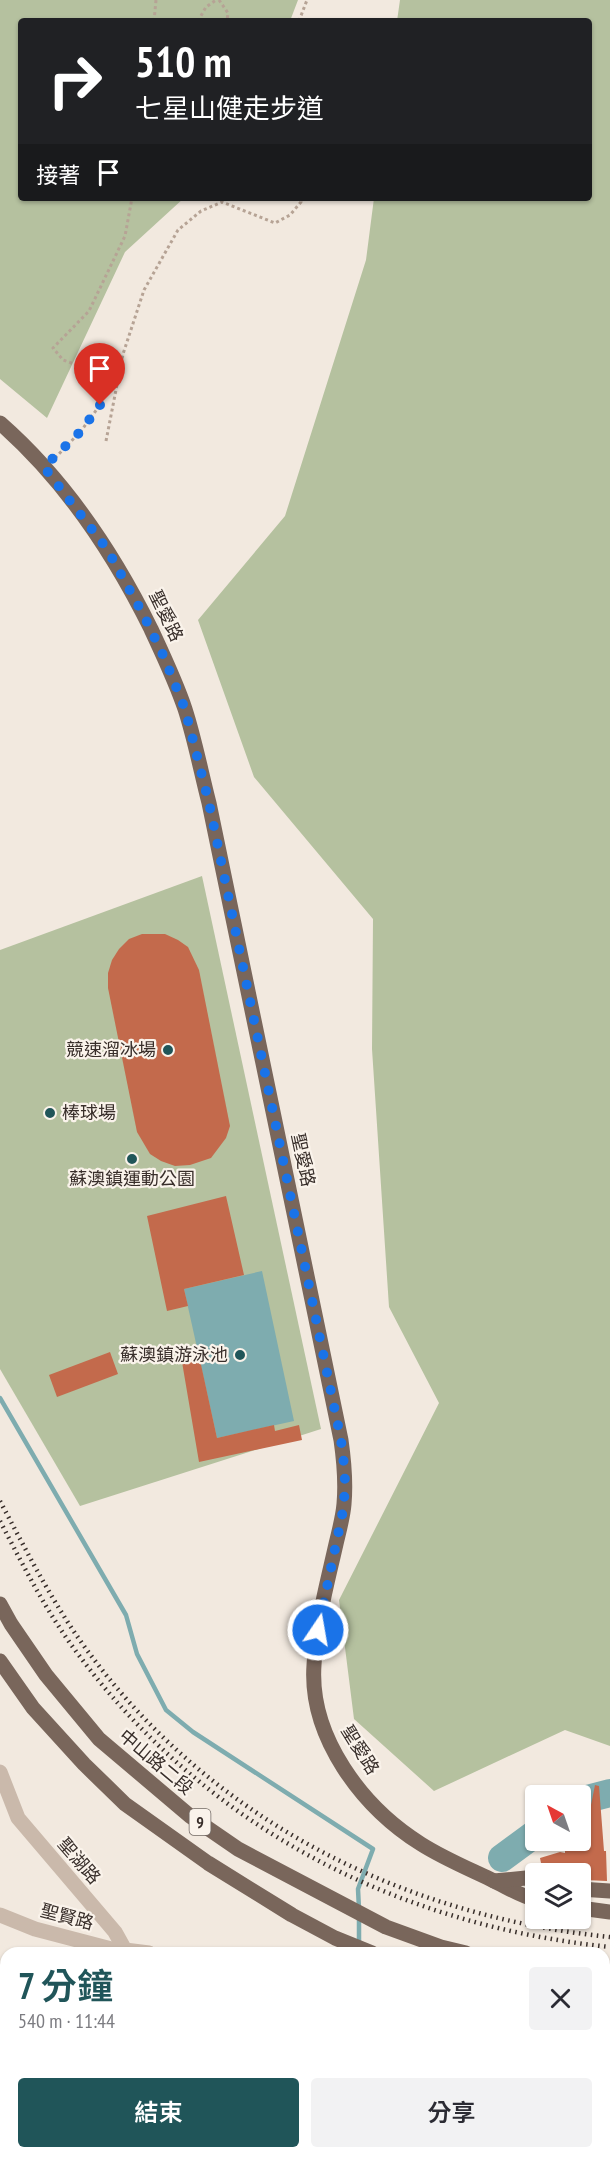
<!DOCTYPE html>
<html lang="zh-TW">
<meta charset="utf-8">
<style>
body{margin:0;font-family:"PT Sans Narrow","Noto Sans TC",sans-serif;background:#f2f2f3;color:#2b2b33;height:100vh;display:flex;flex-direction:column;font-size:22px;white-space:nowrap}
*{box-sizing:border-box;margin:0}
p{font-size:20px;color:#7c7c81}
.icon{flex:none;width:33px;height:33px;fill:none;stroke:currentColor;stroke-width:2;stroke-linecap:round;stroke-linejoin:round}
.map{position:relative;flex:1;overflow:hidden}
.drawer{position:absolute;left:0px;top:1947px;width:610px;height:212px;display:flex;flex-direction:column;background:#fff;border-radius:18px 18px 0 0;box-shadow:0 2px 4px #0004}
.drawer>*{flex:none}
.banner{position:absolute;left:18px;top:18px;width:574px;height:183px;border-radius:6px;box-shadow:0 2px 4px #0004;background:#202124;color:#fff;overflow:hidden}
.needle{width:39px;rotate:320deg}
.fabs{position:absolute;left:525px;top:1785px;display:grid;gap:12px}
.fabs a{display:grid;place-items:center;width:66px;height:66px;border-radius:6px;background:#fff;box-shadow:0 2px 4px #0004;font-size:30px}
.pin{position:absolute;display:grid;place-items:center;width:51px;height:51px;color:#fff;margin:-62px -26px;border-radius:50% 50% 50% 0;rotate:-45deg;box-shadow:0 0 6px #0007}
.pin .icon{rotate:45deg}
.me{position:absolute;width:66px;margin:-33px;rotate:12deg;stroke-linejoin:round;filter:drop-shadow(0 0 4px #0008)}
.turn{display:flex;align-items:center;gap:21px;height:126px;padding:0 18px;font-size:27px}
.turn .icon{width:78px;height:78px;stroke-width:2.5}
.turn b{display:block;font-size:42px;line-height:51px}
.then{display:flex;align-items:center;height:57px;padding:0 18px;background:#0003;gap:12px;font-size:22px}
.round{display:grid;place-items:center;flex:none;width:63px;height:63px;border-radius:6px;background:#f2f2f3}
.summary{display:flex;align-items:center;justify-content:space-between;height:102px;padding:0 18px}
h1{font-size:36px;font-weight:600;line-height:45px;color:#205559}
.action{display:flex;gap:12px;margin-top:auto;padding:12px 18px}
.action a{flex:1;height:69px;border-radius:6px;background:#205559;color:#fff;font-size:24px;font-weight:600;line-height:69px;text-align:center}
.action a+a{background:#f2f2f3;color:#2b2b33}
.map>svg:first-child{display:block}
.green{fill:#b5c19f}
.water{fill:#7eacaf}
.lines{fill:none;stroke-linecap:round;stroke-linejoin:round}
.stream{stroke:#7eacaf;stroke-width:4.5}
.river{stroke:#7eacaf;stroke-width:28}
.building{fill:#c36a4c}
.path{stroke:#b6a395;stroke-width:3;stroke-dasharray:3 3;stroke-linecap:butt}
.minor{stroke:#cab9ab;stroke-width:15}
.major{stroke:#79665b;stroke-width:15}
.rail{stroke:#382e2a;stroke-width:4.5;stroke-dasharray:1.5 4.5;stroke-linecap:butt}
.route{stroke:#1a73e8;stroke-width:10;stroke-dasharray:0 18}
.poi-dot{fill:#205559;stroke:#faf3eb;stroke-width:2}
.labels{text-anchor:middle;stroke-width:4.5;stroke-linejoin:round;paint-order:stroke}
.shield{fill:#faf3eb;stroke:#726964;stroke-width:1.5}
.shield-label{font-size:16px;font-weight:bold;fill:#382e2a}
.street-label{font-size:18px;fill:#382e2a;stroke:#faf3eb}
.poi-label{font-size:18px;fill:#382e2a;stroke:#faf3eb;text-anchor:end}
</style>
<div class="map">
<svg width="610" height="2158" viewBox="0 0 610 2158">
<rect width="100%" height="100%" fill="#f2e9df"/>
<!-- green -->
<g class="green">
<path d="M0,0H298L290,21H21V198H184L125,252L47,418L0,379Z"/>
<path d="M400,0H610V1746L565,1730L434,1791L354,1719L339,1600L439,1403L389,1307L372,1049L373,919L254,777L198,620L285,516L366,260L374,198H590V21H397Z"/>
<path d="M202,876L321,1429L80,1506L0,1369V950Z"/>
</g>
<!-- water -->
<path class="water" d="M262,1271L294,1421L217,1438L184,1289Z"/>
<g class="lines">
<!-- stream -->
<g class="stream">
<path d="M0,1398L126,1615L137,1654L166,1710L193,1732L373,1849L358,1889L359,1909"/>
<path d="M359,1918V1945"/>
<path d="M391,2152L392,2158"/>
</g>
<!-- river -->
<g class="river">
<path d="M580,1803L587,1799L610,1793"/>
<path d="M502,1858L536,1833"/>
</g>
</g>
<!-- building -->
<g class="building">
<path d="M142,934H165L178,940L188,947L199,970L230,1126L226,1138L211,1158L190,1165L175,1166L161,1161L150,1154L137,1132L108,988V973L112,960L119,949L129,939Z"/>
<path d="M226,1196L244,1275L184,1289L188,1306L167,1311L147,1216Z"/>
<path d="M110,1352L118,1374L57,1397L49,1375Z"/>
<path d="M200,1360L217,1438L274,1425L275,1431L299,1425L302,1440L199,1462L182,1362Z"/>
<path d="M595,1785L599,1786L604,1851H606L607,1881L585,1880V1874H561V1871L543,1873L540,1858L560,1852L565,1853V1840H580L581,1816L589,1815Z"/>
</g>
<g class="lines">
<!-- path -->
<g class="path">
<path d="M219,0L228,13L227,21"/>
<path d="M154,21L156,0"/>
<path d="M198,21L206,7L216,0"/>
<path d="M299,21L307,0"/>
<path d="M106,441L123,354L144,290L178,230L201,211L222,202L275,223L290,215L301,202L300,198"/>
<path d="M55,458L81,431L100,405L91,370L63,360L53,348L89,311L125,236L132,198"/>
</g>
<!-- minor -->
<g class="minor">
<path d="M0,1772L18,1818L115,1932L125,1950L149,1953"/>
<path d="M0,1915L35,1929L119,1951L125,1950L127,1953"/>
<path d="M0,2045H6"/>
<path d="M216,2152L217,2158"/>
<path d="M337,2152L339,2158"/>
<path d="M294,2158L313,2152"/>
</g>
<!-- major -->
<g class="major">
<path d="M0,423C65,480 113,552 151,629C163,655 176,682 185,709C195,740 201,772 209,803L341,1440C344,1461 346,1482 344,1504C343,1517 339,1531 336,1544C327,1584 316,1624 314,1665C309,1737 362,1807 421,1844C443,1858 467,1868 490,1879C507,1887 518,1895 536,1900"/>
<path d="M0,1604L11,1624L46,1675L99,1739L190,1816L238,1849L386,1927L441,1947L466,1953"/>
<path d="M0,1661L33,1708L84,1764L125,1804L208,1863L292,1915L335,1938L372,1953"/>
<path d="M494,1881L526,1878L536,1880"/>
<path d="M580,1889L610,1891"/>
<path d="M580,1908L610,1912"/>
<path d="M604,1975H610"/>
<path d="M604,2003H610"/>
</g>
<!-- rail -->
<g class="rail">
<path d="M0,1501C26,1550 51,1600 84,1646C208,1818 401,1916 610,1937"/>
<path d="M0,1521C24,1567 47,1613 78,1654C207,1828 397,1925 610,1947"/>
</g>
</g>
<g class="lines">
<!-- route -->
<path class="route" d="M100,405L81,431L44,467L107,549L143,614L164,657L185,709L209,803L341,1440L345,1473L344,1506L318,1630"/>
</g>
<!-- markers -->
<g class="poi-dot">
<circle cx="168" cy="1050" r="6"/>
<circle cx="50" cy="1113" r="6"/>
<circle cx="132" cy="1159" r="6"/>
<circle cx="240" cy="1355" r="6"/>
</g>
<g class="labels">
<!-- shield labels -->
<rect class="shield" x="189.5" y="1809" width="21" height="26" rx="4.5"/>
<g class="shield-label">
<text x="200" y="1828">9</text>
</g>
<!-- street labels -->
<g class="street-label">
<text transform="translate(166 616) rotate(64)" y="6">聖愛路</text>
<text transform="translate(303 1160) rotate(78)" y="6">聖愛路</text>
<text transform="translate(360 1750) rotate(58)" y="6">聖愛路</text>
<text transform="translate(156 1762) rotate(40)" y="6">中山路二段</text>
<text transform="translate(79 1861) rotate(49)" y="6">聖湖路</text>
<text transform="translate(67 1917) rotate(15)" y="6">聖賢路</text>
</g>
<!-- poi labels -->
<g class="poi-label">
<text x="156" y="1056">競速溜冰場</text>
<text x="62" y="1119" text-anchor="start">棒球場</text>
<text x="132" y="1185" text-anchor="middle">蘇澳鎮運動公園</text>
<text x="228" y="1361">蘇澳鎮游泳池</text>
</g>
</g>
</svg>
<div class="fabs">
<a><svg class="needle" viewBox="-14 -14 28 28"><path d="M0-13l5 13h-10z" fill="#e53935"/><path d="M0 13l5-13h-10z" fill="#7c7c81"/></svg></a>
<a><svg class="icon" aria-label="layers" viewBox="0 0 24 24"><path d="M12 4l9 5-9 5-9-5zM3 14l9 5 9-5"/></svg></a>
</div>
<div class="pin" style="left:100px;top:405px;background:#d93025"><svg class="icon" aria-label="arrive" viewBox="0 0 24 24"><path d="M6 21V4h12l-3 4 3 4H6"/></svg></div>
<svg class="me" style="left:318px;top:1630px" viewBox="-20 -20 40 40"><circle r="17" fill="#1a73e8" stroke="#fff" stroke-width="3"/><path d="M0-11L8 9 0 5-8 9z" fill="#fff"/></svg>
<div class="banner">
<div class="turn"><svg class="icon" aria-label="right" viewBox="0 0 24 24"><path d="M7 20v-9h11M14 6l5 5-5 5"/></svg><div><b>510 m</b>七星山健走步道</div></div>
<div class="then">接著<svg class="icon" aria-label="arrive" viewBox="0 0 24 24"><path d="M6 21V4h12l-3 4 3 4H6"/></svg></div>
</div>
<section class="drawer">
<div class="summary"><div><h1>7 分鐘</h1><p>540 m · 11:44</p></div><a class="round"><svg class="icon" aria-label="close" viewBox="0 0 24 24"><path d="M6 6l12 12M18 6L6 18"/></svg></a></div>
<div class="action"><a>結束</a><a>分享</a></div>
</section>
</div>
